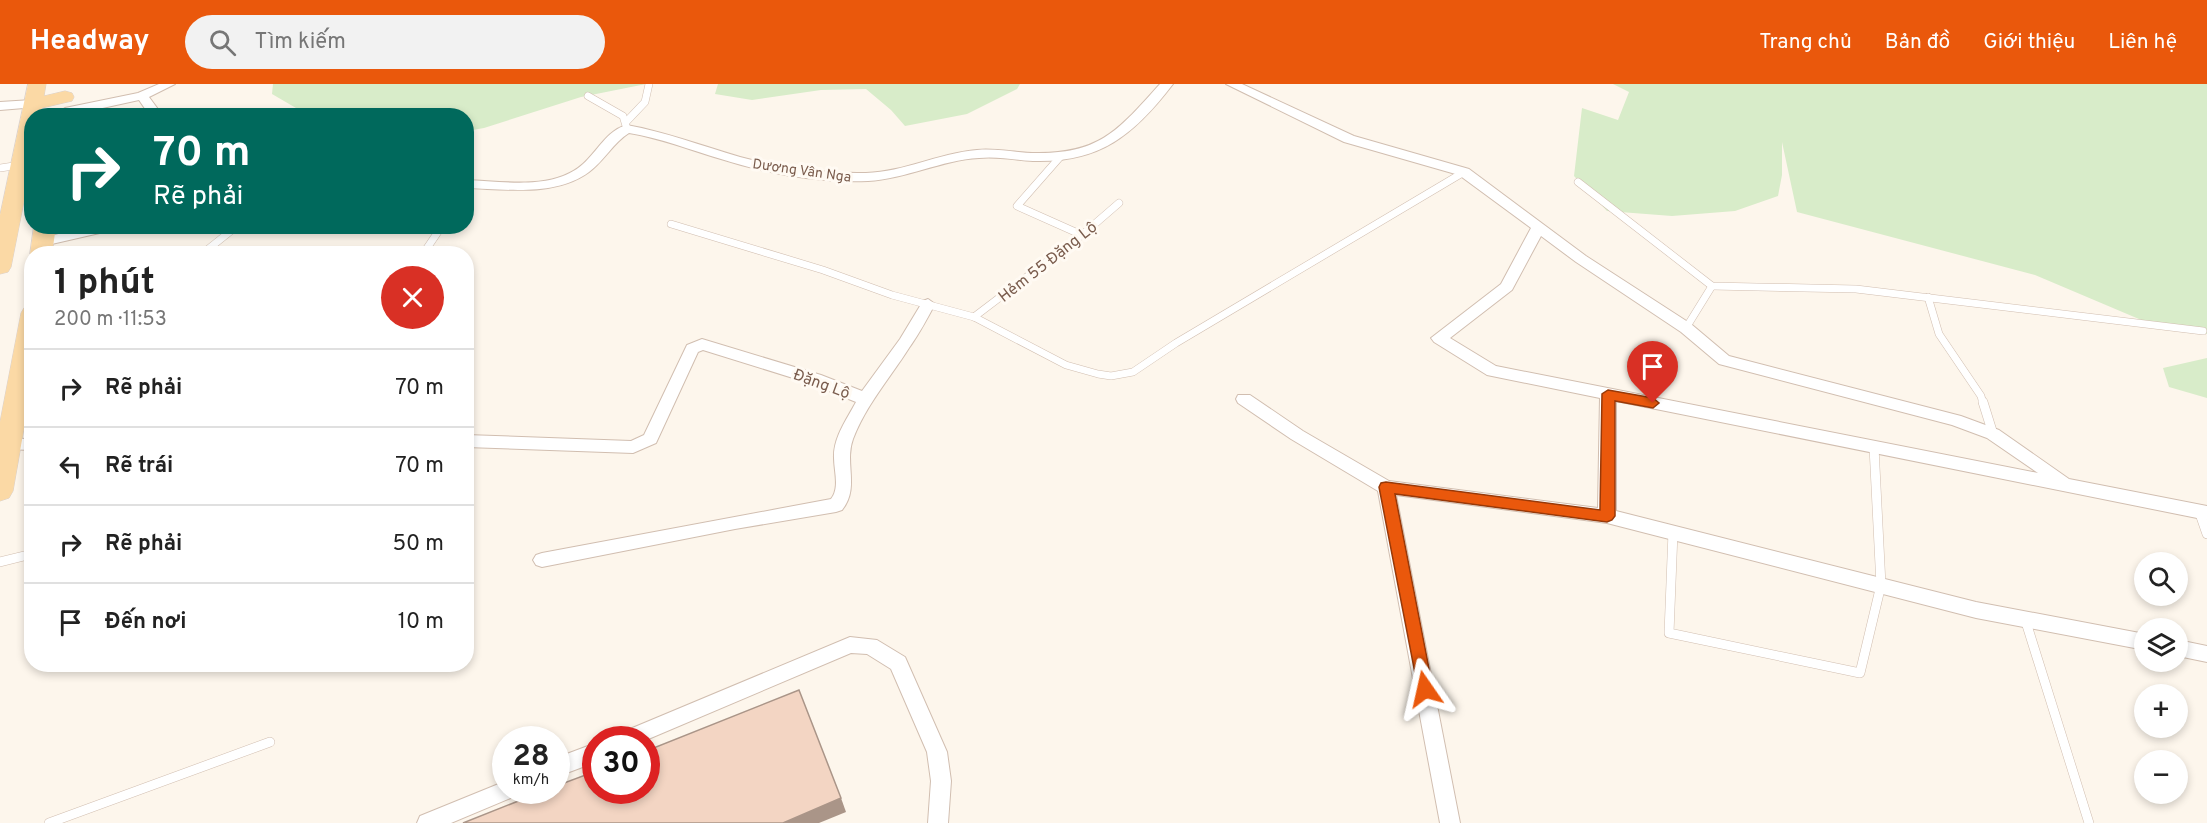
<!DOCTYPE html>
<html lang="vi">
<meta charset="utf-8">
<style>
body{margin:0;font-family:Overpass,sans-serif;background:#f2f2f2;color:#222;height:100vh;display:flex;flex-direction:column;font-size:22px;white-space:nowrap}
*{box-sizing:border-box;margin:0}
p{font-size:20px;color:#767676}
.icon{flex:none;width:33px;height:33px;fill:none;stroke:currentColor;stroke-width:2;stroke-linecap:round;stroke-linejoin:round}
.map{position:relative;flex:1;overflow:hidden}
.side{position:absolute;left:24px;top:162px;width:450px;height:426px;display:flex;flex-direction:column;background:#fff;border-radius:24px;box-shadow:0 3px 9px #0003}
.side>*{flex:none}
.top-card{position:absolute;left:24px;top:24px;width:450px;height:126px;border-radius:24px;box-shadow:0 3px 9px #0003;background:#00695c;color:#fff;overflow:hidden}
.tools{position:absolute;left:2134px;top:468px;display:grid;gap:12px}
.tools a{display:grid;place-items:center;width:54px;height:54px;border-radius:50%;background:#fff;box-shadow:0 3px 9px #0003;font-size:30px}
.speed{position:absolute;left:492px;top:642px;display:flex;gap:12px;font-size:30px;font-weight:700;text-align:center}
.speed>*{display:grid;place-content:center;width:78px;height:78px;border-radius:50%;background:#fff;box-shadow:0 3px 9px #0003;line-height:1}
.speed small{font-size:15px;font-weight:400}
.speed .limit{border:9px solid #d22;background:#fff;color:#111}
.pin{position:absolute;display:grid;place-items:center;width:51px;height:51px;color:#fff;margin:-62px -26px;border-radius:50% 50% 50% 0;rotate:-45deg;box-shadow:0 0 6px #0007}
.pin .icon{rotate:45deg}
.me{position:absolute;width:66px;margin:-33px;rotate:349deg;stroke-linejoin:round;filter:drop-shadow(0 0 4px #0008)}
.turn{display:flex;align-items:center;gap:21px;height:126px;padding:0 30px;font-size:27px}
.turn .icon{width:78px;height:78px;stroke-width:2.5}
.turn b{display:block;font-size:42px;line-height:51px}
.round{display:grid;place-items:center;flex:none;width:63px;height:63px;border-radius:32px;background:#f2f2f2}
.overview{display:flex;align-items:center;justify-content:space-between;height:102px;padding:0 30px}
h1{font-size:36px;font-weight:700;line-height:45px}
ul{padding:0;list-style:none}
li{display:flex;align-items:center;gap:18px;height:78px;padding:0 30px;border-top:2px solid #e0e0e0}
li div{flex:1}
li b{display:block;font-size:22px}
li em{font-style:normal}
header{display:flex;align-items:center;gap:36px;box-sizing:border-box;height:84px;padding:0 30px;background:#ea580c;color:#fff}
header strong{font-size:28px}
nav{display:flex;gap:33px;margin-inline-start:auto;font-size:21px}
.search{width:420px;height:54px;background:#f2f2f2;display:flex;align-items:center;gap:15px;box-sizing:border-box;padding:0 21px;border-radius:33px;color:#767676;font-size:22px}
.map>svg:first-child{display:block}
.green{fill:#d8ecc9}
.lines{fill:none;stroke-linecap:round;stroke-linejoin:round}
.service-far1-casing{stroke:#d1beb0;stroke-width:8}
.service-casing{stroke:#d1beb0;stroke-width:10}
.minor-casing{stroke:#d1beb0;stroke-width:2}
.primary-casing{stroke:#dad1cd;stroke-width:1}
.service-far1{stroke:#fff;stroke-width:7}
.service{stroke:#fff;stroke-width:9}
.minor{fill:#fff;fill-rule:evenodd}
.primary{fill:#fbd9a5;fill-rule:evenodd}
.shaded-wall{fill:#aa9588}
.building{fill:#f3d5c3;stroke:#aa9588;stroke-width:1.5}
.route{fill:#ea580c;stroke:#983908;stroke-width:1.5}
.labels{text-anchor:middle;stroke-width:6;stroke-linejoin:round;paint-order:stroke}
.far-street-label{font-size:14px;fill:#7a5c4d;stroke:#fffaf3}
.street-label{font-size:16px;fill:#7a5c4d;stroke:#fffaf3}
</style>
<header>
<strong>Headway</strong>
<div class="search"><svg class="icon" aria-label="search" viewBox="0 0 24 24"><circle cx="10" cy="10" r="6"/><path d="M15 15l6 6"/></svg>Tìm kiếm</div>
<nav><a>Trang chủ</a><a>Bản đồ</a><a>Giới thiệu</a><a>Liên hệ</a></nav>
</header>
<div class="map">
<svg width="2207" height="739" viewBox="0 0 2207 739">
<rect width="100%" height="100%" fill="#fdf6ec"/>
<!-- green -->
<g class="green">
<path d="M273,0H646L581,13L484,44L467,47L466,32L308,31L272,10Z"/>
<path d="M718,0H1020L1017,5L967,30L905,42L891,26L866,5L821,6L752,16L715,10Z"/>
<path d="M1613,0H2207V250L2146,238L2035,191L1797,128L1782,58V91L1778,112L1735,127L1672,132L1607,127L1574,92L1582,24L1618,36L1629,8Z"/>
<path d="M2207,274V314L2169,303L2163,284Z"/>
</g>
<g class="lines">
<!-- service-far1 casing -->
<g class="service-far1-casing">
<g id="service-far1">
<path d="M588,12L623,32L627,45"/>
<path d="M626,38L645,18L649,0"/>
<path d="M1060,73L1017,122L1082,151"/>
<path d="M0,84L20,81"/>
<path d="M1578,98L1712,202L1856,205L2203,247"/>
<path d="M671,140L823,186L892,211L974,233L1066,281L1098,290L1111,292L1133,288L1176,259L1464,88"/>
<path d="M202,170L237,142"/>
<path d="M423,170L442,142"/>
<path d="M1928,213L1939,250L1981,312L1983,320"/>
<path d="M974,233L1082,151L1119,119"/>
<path d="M1686,244L1712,202"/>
</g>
</g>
<!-- service casing -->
<g class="service-casing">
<g id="service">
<path d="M1983,318L1993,350"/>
<path d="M2199,427L2207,450"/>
<path d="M1673,448L1669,549L1860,589L1881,501L1874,363"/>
<path d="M0,478L32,470"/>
<path d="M2025,535L2089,739"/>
<path d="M49,739L270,658"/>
</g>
</g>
<!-- minor casing -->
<g class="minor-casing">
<g id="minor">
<path d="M159,0H175L149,13L163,32H150L139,16L66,32L59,28L65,24L138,9Z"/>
<path d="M1160,0H1173C1134,51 1100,79 1033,77C1015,76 997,72 979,74C941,76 906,95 868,97C818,99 768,90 721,75C690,66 661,54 629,49C613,59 604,77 589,88C555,113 506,105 466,104V96C503,97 553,107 583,80C597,68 607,46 627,41C666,48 702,62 740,73C781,84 824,90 866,89C904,88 939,69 977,66C997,64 1016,69 1036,69C1101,70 1119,45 1160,0Z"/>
<path d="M1226,0H1242L1354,52L1469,85L1586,172L1691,240L1729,272L1961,332L1999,346L2069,395L2207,422V436L1616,317V427L1976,518L2145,550V566L1976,534L1607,439L1396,411L1460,739H1440L1378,407L1291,355L1238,319L1236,315L1238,311H1250L1303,347L1389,397L1598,424L1600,314L1487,291L1434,258L1431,254L1501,200L1531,144L1459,91L1344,58ZM1541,152L1576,178L1681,248L1719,280L1952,341L1987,354L2038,389L1496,282L1450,254L1512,206Z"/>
<path d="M32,16L38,20L36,23L0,26V18Z"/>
<path d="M91,142H119L117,145L43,162L36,158L38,155Z"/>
<path d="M928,215L935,220C927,235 919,250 909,264C890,294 866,321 853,355C844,379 860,404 842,426L836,428L735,445L542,483L536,481L533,476L536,471L542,469L831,415C840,404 834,387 834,374C833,354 847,335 856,318L809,299L703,266L698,268L656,359L633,369L466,363V351L631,357L644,351L687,261L702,255L821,291L862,307L900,255L923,217Z"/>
<path d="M32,354V366L3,365L1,361L3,357Z"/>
<path d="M850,553L877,556L905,573L947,668L951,697L948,739H928L931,697L927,668L891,585L867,570L851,569L646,656H615L618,650Z"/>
<path d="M2178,556L2207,562V578L2178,572Z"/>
<path d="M596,659V678L556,693V674Z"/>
<path d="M506,697V706H516L513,713L451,739H417L420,732Z"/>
</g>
</g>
<!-- primary casing -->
<g class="primary-casing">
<g id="primary">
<path d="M28,0H46L44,12L65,7L72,9L74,13L72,17L42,24L40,32H32V77L11,183L8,188L0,190V131Z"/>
<path d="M34,142H56L52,170H32V172L30,170Z"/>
<path d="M32,221V299L13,407L9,414L0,417V338L21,229L24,224Z"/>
</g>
</g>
<!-- service-far1 -->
<use href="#service-far1" class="service-far1"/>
<!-- service -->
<use href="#service" class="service"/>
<!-- minor -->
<use href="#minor" class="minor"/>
<!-- primary -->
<use href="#primary" class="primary"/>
</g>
<!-- shaded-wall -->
<path class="shaded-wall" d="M841,714L846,728L819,739H783Z"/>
<!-- building -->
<path class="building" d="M799,606L841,714L783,739H463L546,706H556V702L596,687V706H646V667Z"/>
<!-- route -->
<path class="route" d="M1608,306L1653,314L1659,319L1653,324L1615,317V432L1612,436L1607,438L1395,410L1433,605L1430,610L1425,612L1419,610L1379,403L1381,399L1386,398L1600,426L1602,310Z"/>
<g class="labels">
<!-- far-street labels -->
<g class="far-street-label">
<text transform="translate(802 86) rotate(8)" y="5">Dương Vân Nga</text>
</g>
<!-- street labels -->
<g class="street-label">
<text transform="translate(1047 177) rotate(-38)" y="6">Hẻm 55 Đặng Lộ</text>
<text transform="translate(822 299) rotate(20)" y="6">Đặng Lộ</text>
</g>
</g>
</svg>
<div class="tools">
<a><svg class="icon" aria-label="search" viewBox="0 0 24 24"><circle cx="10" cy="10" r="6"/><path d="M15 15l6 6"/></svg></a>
<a><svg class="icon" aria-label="layers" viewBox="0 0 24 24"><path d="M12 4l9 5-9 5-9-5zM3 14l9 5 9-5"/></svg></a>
<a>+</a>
<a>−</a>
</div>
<div class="speed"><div>28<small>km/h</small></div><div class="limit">30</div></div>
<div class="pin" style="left:1653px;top:319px;background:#d93025"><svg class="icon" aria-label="arrive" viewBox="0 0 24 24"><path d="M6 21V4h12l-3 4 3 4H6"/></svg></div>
<svg class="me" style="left:1425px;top:605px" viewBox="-20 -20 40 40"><path d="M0-17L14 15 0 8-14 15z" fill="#ea580c" stroke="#fff" stroke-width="4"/></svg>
<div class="top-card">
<div class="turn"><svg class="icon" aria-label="right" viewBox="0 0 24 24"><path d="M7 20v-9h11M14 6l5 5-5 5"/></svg><div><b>70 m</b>Rẽ phải</div></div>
</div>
<section class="side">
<div class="overview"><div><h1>1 phút</h1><p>200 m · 11:53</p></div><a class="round" style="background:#d93025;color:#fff"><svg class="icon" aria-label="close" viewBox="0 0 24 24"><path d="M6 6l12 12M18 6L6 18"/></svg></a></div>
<ul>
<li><svg class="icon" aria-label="right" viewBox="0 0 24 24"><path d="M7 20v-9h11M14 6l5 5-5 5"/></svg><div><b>Rẽ phải</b></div><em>70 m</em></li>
<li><svg class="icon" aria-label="left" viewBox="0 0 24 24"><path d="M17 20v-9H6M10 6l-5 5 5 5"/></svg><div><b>Rẽ trái</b></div><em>70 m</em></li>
<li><svg class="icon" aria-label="right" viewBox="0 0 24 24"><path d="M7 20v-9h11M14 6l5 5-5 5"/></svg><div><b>Rẽ phải</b></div><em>50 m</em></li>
<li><svg class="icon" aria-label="arrive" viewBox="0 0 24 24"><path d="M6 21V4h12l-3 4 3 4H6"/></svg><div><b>Đến nơi</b></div><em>10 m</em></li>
</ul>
</section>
</div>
